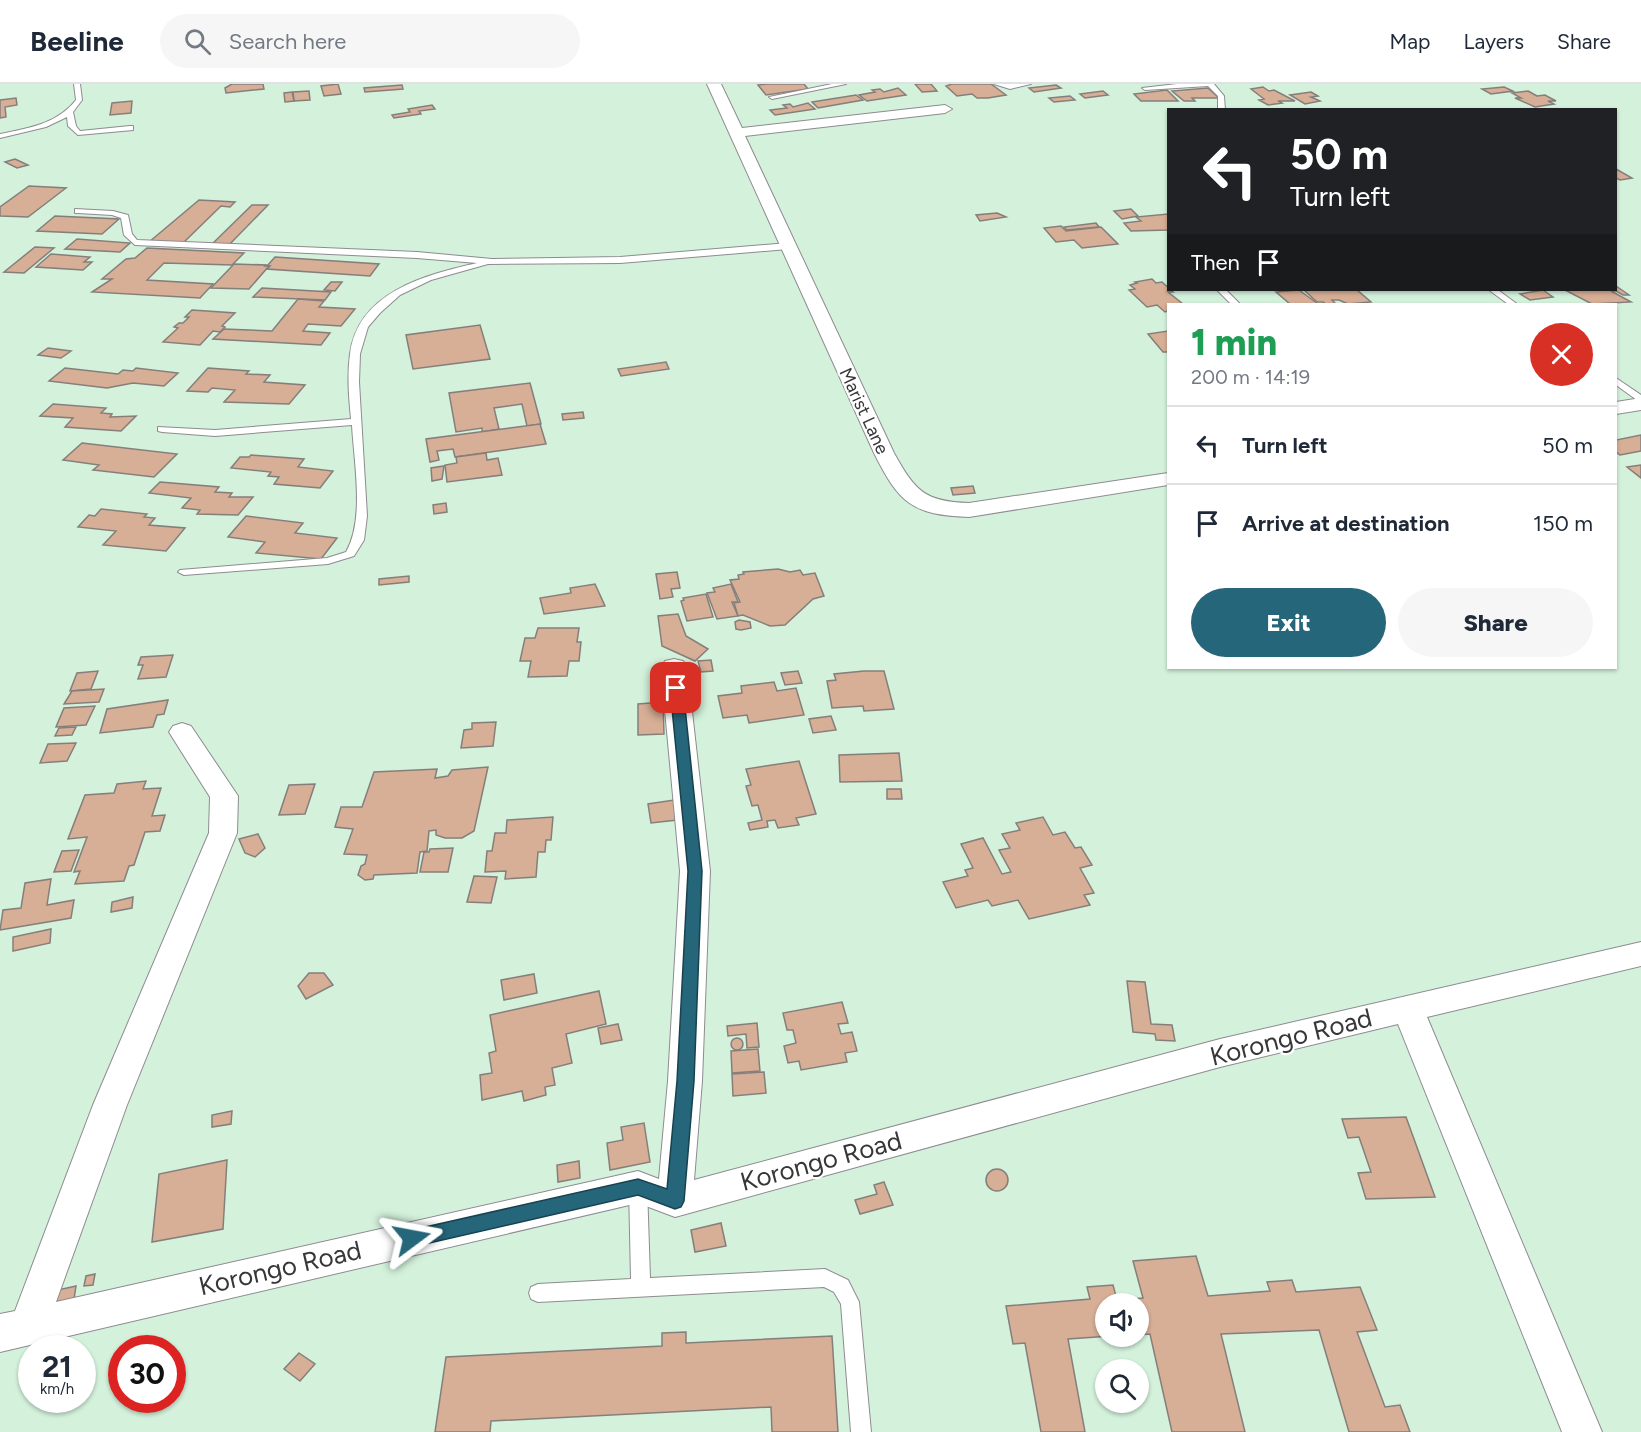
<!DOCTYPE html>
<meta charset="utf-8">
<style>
body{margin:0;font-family:Figtree,sans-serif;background:#f6f6f7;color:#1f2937;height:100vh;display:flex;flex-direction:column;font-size:22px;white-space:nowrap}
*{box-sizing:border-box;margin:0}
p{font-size:20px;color:#747a83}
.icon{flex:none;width:33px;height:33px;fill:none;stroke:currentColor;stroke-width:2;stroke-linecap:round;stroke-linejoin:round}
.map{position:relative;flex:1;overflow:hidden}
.drawer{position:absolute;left:1167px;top:219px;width:450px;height:366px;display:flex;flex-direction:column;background:#fff;border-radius:0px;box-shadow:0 2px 4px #0004}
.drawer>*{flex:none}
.banner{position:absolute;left:1167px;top:24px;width:450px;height:183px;border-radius:0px;box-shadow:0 2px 4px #0004;background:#202124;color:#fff;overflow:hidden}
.buttons{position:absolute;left:1095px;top:1209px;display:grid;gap:12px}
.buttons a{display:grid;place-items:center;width:54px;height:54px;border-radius:50%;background:#fff;box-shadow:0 2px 4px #0004;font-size:30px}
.speed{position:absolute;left:18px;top:1251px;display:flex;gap:12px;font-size:30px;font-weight:700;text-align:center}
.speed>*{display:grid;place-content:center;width:78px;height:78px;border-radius:50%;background:#fff;box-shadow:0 2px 4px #0004;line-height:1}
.speed small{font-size:15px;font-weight:400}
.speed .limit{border:9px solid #d22;background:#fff;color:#111}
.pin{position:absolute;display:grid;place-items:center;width:51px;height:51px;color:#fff;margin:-26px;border-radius:12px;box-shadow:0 3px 9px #0006}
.me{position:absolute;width:66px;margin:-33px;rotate:77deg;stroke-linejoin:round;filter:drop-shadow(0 0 4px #0008)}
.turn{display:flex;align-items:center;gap:21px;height:126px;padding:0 24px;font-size:27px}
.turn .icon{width:78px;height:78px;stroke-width:2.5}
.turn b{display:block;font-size:42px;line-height:51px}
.then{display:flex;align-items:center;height:57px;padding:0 24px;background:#0003;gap:12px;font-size:22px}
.round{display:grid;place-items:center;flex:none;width:63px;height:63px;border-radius:32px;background:#f6f6f7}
.summary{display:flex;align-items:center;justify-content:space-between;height:102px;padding:0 24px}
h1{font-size:36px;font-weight:800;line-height:45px;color:#1e9e55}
.primary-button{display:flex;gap:12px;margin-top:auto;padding:12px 24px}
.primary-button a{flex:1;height:69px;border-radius:36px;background:#25667a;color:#fff;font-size:24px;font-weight:800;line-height:69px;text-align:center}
.primary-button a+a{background:#f6f6f7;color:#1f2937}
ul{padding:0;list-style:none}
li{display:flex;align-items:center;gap:18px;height:78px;padding:0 24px;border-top:2px solid #e0e1e3}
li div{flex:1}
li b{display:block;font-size:22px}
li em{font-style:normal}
header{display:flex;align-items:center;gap:36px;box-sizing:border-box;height:84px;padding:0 30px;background:#fff;border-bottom:2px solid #e0e1e3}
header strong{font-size:28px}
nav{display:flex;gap:33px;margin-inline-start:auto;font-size:21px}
.search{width:420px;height:54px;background:#f6f6f7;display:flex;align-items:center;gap:15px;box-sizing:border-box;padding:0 21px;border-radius:33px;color:#747a83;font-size:22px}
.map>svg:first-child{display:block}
.green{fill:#d3f1db;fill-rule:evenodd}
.building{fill:#d7ae96;stroke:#857f7c;stroke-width:1.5}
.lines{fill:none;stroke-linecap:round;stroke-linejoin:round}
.lane-casing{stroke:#8e8b91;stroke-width:2}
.street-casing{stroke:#8e8b91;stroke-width:2}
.lane{fill:#fff;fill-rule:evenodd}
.street{fill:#fff;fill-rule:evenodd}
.route{fill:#25667a;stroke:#18424f;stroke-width:1.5}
.labels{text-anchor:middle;stroke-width:4.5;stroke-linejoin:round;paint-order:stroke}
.far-street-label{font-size:18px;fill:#373638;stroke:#fff}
.near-street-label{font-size:26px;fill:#373638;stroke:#fff}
</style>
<header>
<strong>Beeline</strong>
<div class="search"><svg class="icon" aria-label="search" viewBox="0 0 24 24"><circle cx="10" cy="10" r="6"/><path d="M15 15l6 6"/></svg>Search here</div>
<nav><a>Map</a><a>Layers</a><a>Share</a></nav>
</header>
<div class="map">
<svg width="1641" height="1348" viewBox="0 0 1641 1348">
<rect width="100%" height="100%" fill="#f8f5fc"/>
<!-- green -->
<path class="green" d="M0,0H1641V1348H0ZM1168,26H1616V206H1168ZM1168,220H1616V584H1168ZM1106,1220H1138V1252H1106ZM32,1264H82V1316H32ZM122,1264H172V1316H122ZM1106,1286H1138V1318H1106Z"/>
<!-- building -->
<g class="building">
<path d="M232,0H263L264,5L226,9L225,4Z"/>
<path d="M338,0L341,10L324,12L321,2Z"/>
<path d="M767,0H804L808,5L766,11L758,1Z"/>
<path d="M915,0H931L937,7L922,8Z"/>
<path d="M952,0H991L1006,11L988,14H977L972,10L957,12L946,2Z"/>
<path d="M402,1L403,5L365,8L364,4Z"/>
<path d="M1056,1L1061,4L1034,8L1029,4Z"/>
<path d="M1263,3L1269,7L1274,6L1295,17H1278L1282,19L1268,21L1259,16L1264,15L1251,5Z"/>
<path d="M1504,3L1513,7L1491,10L1482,5Z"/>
<path d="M898,4L906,11L867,17L859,11L875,8L872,6L880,5L884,8Z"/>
<path d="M1208,4L1219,14H1192L1195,17H1184L1172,7Z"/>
<path d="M1167,6L1178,17H1141L1134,10Z"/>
<path d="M309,7L310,16L294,17L293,8Z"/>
<path d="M1103,7L1108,11L1085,14L1080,10Z"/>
<path d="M1528,7L1537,12L1545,11L1556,17H1548L1554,20L1535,23L1515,14H1521L1512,9Z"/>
<path d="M292,8L294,17L285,18L284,9Z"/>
<path d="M1311,8L1318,12L1311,13L1320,17L1305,20L1290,11Z"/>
<path d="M856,11L863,16L818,24L812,18Z"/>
<path d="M1070,12L1075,16L1054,18L1049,14Z"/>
<path d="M16,14L17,21L5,23L6,33L0,34V16Z"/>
<path d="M132,17L131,29L110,31L112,19Z"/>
<path d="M808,19L815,25L775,31L770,26L787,24L783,21L790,20L793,23Z"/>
<path d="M432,21L435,25L419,27L421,30L394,34L392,31L410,28L408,25Z"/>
<path d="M15,75L28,81L17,84L5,78Z"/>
<path d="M1616,85L1632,94L1620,96L1616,94Z"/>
<path d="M29,102L66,104L28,133L0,132V123Z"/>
<path d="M199,116L235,118L230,123L221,122L182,160L149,158Z"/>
<path d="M252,121H268L228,162L211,161Z"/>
<path d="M1131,125L1138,132L1122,135L1114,127Z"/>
<path d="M997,129L1006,133L980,137L976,131Z"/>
<path d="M1168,130V146L1131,147L1124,139L1141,137L1136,133Z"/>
<path d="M55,132L119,135L102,150L37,147Z"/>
<path d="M1096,139L1099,143L1067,146L1064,143Z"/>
<path d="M1061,142L1066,147L1101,143L1118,160L1082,164L1074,156L1056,158L1044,144Z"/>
<path d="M77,155L130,159L120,168L65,165Z"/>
<path d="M35,163L54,164L24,189L4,188Z"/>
<path d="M147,164L244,169L232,181L164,179L147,196L213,200L200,214L92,208L112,195H102L126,175L135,174Z"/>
<path d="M51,170L90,173L84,178H92L83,186L36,183Z"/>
<path d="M275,173L379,180L370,192L267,185L270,182H267Z"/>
<path d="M234,180L266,181L265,182H269L249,205L211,204Z"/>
<path d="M1152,195L1156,199L1162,198L1173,208H1168L1183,220H1168V227L1165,228L1157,221L1147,223L1129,206L1135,205L1130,201L1137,199L1135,198Z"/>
<path d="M331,198H342L335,207L324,206Z"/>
<path d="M1616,202L1629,211H1623L1616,207H1611L1631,218L1592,220L1565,206H1616Z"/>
<path d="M262,204L331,208L325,216L253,213Z"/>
<path d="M1299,206L1318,220H1290L1276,208Z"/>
<path d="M1304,206H1357L1371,218L1348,220L1339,216H1332L1336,220H1326L1323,218H1317Z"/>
<path d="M1543,206L1553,213L1530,216L1520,210Z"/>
<path d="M298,215L324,217L319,223L355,225L341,242L308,240L303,247L330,249L321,261L213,255L224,245L272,247Z"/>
<path d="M192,226L235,229L222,242L225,243L220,248L213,247L200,261L163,258L178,244L174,243L179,239H183L189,233H185Z"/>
<path d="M480,241L490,275L413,285L406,251Z"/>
<path d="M1168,247V268H1163L1148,250Z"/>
<path d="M48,264L71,267L61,274L38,271Z"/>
<path d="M666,278L669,285L621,292L618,285Z"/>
<path d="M65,284L118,290L123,286L133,287L136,284L178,289L164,302L133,299L107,304L49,297Z"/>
<path d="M208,284L249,287L246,290L270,291L264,298L305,301L289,320L224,318L235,306L212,304L208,308L187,307Z"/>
<path d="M530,299L541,340L527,342L522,320L494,324L499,345L482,348V344L456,348L449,309Z"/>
<path d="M53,320L106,324L101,329L112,330L110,333L136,332L121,347L65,343L73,334L40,332Z"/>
<path d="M583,328L584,334L563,336L562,330Z"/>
<path d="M540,340L546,360L455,373L453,365L437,367L439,376L430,378L426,355Z"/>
<path d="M1641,351V367L1620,371L1616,368V356Z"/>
<path d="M82,359L177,370L154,393L93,386L99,381L63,376Z"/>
<path d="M486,369L487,376L498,374L502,391L447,398L445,381L457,379L456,373Z"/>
<path d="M251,371L304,375L298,383L333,387L320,404L274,400L279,393L268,392L271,388L231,384L240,373H249Z"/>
<path d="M1641,381V394L1627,383Z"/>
<path d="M444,382L442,395L432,397L431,384Z"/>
<path d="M160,398L219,403L215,408L232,409L229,413H253L238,431L197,430L200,426L182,424L191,414L149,409Z"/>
<path d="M973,402L975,409L953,411L951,404Z"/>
<path d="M446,419L447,428L434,430L433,421Z"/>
<path d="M101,425L147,430L144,433L155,434L149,441L185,444L166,467L103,461L116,447L78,443L89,431L95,432Z"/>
<path d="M246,432L303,439L295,449L337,454L321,475L256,469L265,458L228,453Z"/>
<path d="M778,485L790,488L800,486L803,491L815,489L824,512L813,515L785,541L770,542L743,531L738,532L734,519L740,518L730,496L739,495L738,491L744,490L743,488Z"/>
<path d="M677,488L680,504L671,505L673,513L660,515L656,490Z"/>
<path d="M409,492V498L379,501V495Z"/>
<path d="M595,500L605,522L544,530L540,514L571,509L570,504Z"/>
<path d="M731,500L738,518H732L738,532L717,535L707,509L715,508L713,504Z"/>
<path d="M706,510L713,533L687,537L681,517L684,516L683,514Z"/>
<path d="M678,530L686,552L708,565L695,577L662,562L658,532Z"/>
<path d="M739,536L750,538L751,544L741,546L736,545L735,538Z"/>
<path d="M538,544H579L577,558H581L579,577H569L567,592L528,593L531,577H520L525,554H535Z"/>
<path d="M173,571L166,593L138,595L143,581H138L141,573Z"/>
<path d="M711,576L713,587L701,588L698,577Z"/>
<path d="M98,587L91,605L70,607L77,589Z"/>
<path d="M798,587L802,599L785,601L781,589Z"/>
<path d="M864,587H884L894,625L864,627L863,622L832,624L827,597L836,596L834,590Z"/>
<path d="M774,598L777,607L796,604L804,631L749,639L747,631L723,634L718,612L742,609L741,602Z"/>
<path d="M104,605L99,618L64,620L72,607Z"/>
<path d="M168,616L164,630L157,631L153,643L100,649L107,625Z"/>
<path d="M663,618L664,650L638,651V620Z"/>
<path d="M95,622L86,641L56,643L64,624Z"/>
<path d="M831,632L836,646L813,649L809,635Z"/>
<path d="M496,638L493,662L461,664L464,646L472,645V639Z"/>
<path d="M76,643L72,651L55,652L59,644Z"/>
<path d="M76,659L67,677L40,679L48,660Z"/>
<path d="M899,669L902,697L840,698L839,671Z"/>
<path d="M799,677L816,730L796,734L799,741L778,744L775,736L767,737L768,743L750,746L748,739L762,736L758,721L752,722L746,702L751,701L746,685Z"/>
<path d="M488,683L474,747L462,754H445L436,751V746L429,747L427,767L420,768L417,789L374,791L373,795L365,796L358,791L361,782L365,780L367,771L344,770L353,745L335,743L341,723H362L374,688L437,685L435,694L448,692L452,686Z"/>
<path d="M146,697L143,705L161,704L152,732L165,731L160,747L145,748L134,781L129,782L124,797L75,800L80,787L74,788L87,753L68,755L85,711L114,709L117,700Z"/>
<path d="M315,700L305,730L279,731L289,701Z"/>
<path d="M887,705H901L902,715H887Z"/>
<path d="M674,716L677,736L651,739L648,720Z"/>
<path d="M553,733L551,756H546L545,768H538L536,793L505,795L506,787L485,788L487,767H492L495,749H506L507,736Z"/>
<path d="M1043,733L1053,751L1065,748L1075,764L1081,763L1092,781L1080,784L1094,809L1084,811L1090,821L1029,835L1018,816L992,822L988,816L956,824L943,798L968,792L965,786L973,784L961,760L983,754L1002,790L1011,788L999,766L1010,764L1002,750L1020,746L1016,739Z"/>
<path d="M258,750L265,764L255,773L245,769L239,755Z"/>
<path d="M453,764L448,788H420L424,768H429L430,765Z"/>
<path d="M79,766L71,787L54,788L62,767Z"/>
<path d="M474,792L497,793L491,819L467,818Z"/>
<path d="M51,795L47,821L74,816L71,834L0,846L3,826L21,824L25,799Z"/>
<path d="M133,813L132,824L111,828L112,818Z"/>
<path d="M51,845L50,859L13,867V853Z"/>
<path d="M309,889H324L333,901L306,915L298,902Z"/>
<path d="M534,890L537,909L504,916L501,896Z"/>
<path d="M1127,897L1145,898L1151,940L1172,941L1175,957L1156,956L1155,950L1133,948Z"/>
<path d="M599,907L606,940L566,950L572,979L552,984L555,1001L545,1003L546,1011L524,1017L522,1007L482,1016L480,991L492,989L489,969L496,967L490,931Z"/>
<path d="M842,918L848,939L838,940L841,950L852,948L857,967L845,969L847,978L801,986L799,977L788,979L784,962L796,959L793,946H787L783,929Z"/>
<path d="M757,939L759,963L747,964L746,950L728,952L727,942Z"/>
<path d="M618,940L622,956L601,960L598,944Z"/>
<circle cx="737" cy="960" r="6"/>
<path d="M758,965L760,987L732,989L731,967Z"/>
<path d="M764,988L766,1009L733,1012L732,990Z"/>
<path d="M232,1027L231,1040L212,1043V1031Z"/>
<path d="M1406,1033L1435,1113L1366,1115L1358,1089L1371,1088L1359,1053L1348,1054L1342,1035Z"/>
<path d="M644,1039L650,1078L610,1086L607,1059L623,1056L621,1043Z"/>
<path d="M227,1076L223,1145L152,1158L159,1090Z"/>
<path d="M579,1077L580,1094L558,1098L557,1081Z"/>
<circle cx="997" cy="1096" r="11"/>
<path d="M884,1098L893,1121L860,1130L855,1116L877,1110L874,1101Z"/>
<path d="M721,1139L726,1162L695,1168L691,1146Z"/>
<path d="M1196,1172L1208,1212L1270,1207L1267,1198L1292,1196L1296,1208L1360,1203L1377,1246L1357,1248L1385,1323L1400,1321L1410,1348H1349L1319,1246L1221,1250L1245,1348H1172L1150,1250L1138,1251V1220H1106V1252H1111L1068,1255L1085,1348H1041L1025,1259L1013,1260L1006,1222L1090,1215L1087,1203L1113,1201L1117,1216L1143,1214L1133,1177Z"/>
<path d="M95,1190L93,1201L84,1202L86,1192Z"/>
<path d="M76,1202L72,1228L42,1222L44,1209Z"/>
<path d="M686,1248V1259L832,1252L838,1348H772L771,1323L491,1337L490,1348H435L446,1273L662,1262V1249Z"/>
<path d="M299,1269L315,1280L300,1297L284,1285Z"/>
</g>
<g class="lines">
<!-- lane casing -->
<g class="lane-casing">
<g id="lane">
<path d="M74,0H80L82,16L73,28L76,42L80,47L130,42H133V46L78,51L68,42L67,33L46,43L0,54V50C29,44 57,40 76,16Z"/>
<path d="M832,0H846L772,15L769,13Z"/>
<path d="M994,0H1031L1010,5Z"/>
<path d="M1177,0H1214L1224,12L1225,26H1218V12L1208,2L1145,6L1142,4Z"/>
<path d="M75,125L113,127L128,131L132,150L137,156L417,168L492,175L620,173L788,159L792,162L788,165L620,179L488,180L431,196L400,211L380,229L368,243L360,270L359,298L367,432L364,456L354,472L328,480L184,491L178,488L180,486L327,474L346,468C365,435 354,379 352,341L215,352L162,348L158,347V343L215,346L351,335C349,314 347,292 350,270C358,208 425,191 477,179L417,174L135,161L124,151L121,134L112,131L78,129H75Z"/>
<path d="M1217,206H1226L1240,220H1231Z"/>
<path d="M1489,206H1498L1517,220H1508Z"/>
<path d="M1616,294L1641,311V319L1616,301Z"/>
<path d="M638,1095L644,1097L647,1103L650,1194L825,1185L848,1196L859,1218L871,1348H851L841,1220L834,1208L824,1203L538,1218L531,1215L529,1209L531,1203L538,1200L631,1195L629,1103L632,1097Z"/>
</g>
</g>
<!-- street casing -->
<g class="street-casing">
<g id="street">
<path d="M707,0H721L742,44L945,21L952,25L945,29L745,52L894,369C915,407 925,418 969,419L1168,389V401L969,433C912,431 899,419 874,369Z"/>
<path d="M1641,314V326L1616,330V318Z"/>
<path d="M674,575L683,577L687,583L710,787L702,997L694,1096L1220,955L1641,858V882L1427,933L1602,1348H1562L1398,940L1220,983L675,1133L638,1119L0,1268V1230L15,1227L93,1021L209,749L210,713L169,648L173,642L182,639L191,642L238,712L237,749L127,1021L56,1218L638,1087L659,1095L668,997L680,787L661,583L665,577Z"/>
</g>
</g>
<!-- lane -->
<use href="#lane" class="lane"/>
<!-- street -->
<use href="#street" class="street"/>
</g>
<!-- route -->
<path class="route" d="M676,600L683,604L702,787L694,997L684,1117L681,1123L675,1125L638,1111L412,1163L406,1160L403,1154L406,1148L412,1146L638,1095L667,1105L677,997L688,787L670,604Z"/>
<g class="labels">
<!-- far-street labels -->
<g class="far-street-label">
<text transform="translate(864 327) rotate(65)" y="6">Marist Lane</text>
</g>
<!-- near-street labels -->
<g class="near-street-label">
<text transform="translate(1291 953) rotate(-14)" y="9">Korongo Road</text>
<text transform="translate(821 1077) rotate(-15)" y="9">Korongo Road</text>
<text transform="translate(280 1184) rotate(-13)" y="9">Korongo Road</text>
</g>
</g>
</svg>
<div class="buttons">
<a><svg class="icon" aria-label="sound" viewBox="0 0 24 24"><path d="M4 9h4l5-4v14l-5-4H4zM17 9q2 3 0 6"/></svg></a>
<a><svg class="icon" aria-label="search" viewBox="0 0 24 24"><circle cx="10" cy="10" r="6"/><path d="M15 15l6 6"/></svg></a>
</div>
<div class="speed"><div>21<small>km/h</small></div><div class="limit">30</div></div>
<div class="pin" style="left:676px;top:604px;background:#d93025"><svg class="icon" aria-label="arrive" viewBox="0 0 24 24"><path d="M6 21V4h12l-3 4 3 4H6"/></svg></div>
<svg class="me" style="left:412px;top:1154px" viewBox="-20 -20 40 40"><path d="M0-17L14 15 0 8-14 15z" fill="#25667a" stroke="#fff" stroke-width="4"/></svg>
<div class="banner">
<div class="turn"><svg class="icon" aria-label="left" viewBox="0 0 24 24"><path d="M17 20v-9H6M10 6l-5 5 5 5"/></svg><div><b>50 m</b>Turn left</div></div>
<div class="then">Then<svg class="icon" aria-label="arrive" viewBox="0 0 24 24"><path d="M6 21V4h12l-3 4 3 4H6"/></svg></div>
</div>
<section class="drawer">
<div class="summary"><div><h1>1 min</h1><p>200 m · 14:19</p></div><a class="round" style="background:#d93025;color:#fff"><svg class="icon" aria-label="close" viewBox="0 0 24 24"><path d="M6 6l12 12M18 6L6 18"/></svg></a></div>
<ul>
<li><svg class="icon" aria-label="left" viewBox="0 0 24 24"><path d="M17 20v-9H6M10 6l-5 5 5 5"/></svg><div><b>Turn left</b></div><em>50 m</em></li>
<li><svg class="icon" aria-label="arrive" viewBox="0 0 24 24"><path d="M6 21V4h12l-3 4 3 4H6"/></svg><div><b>Arrive at destination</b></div><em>150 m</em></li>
</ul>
<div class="primary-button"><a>Exit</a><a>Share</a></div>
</section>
</div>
